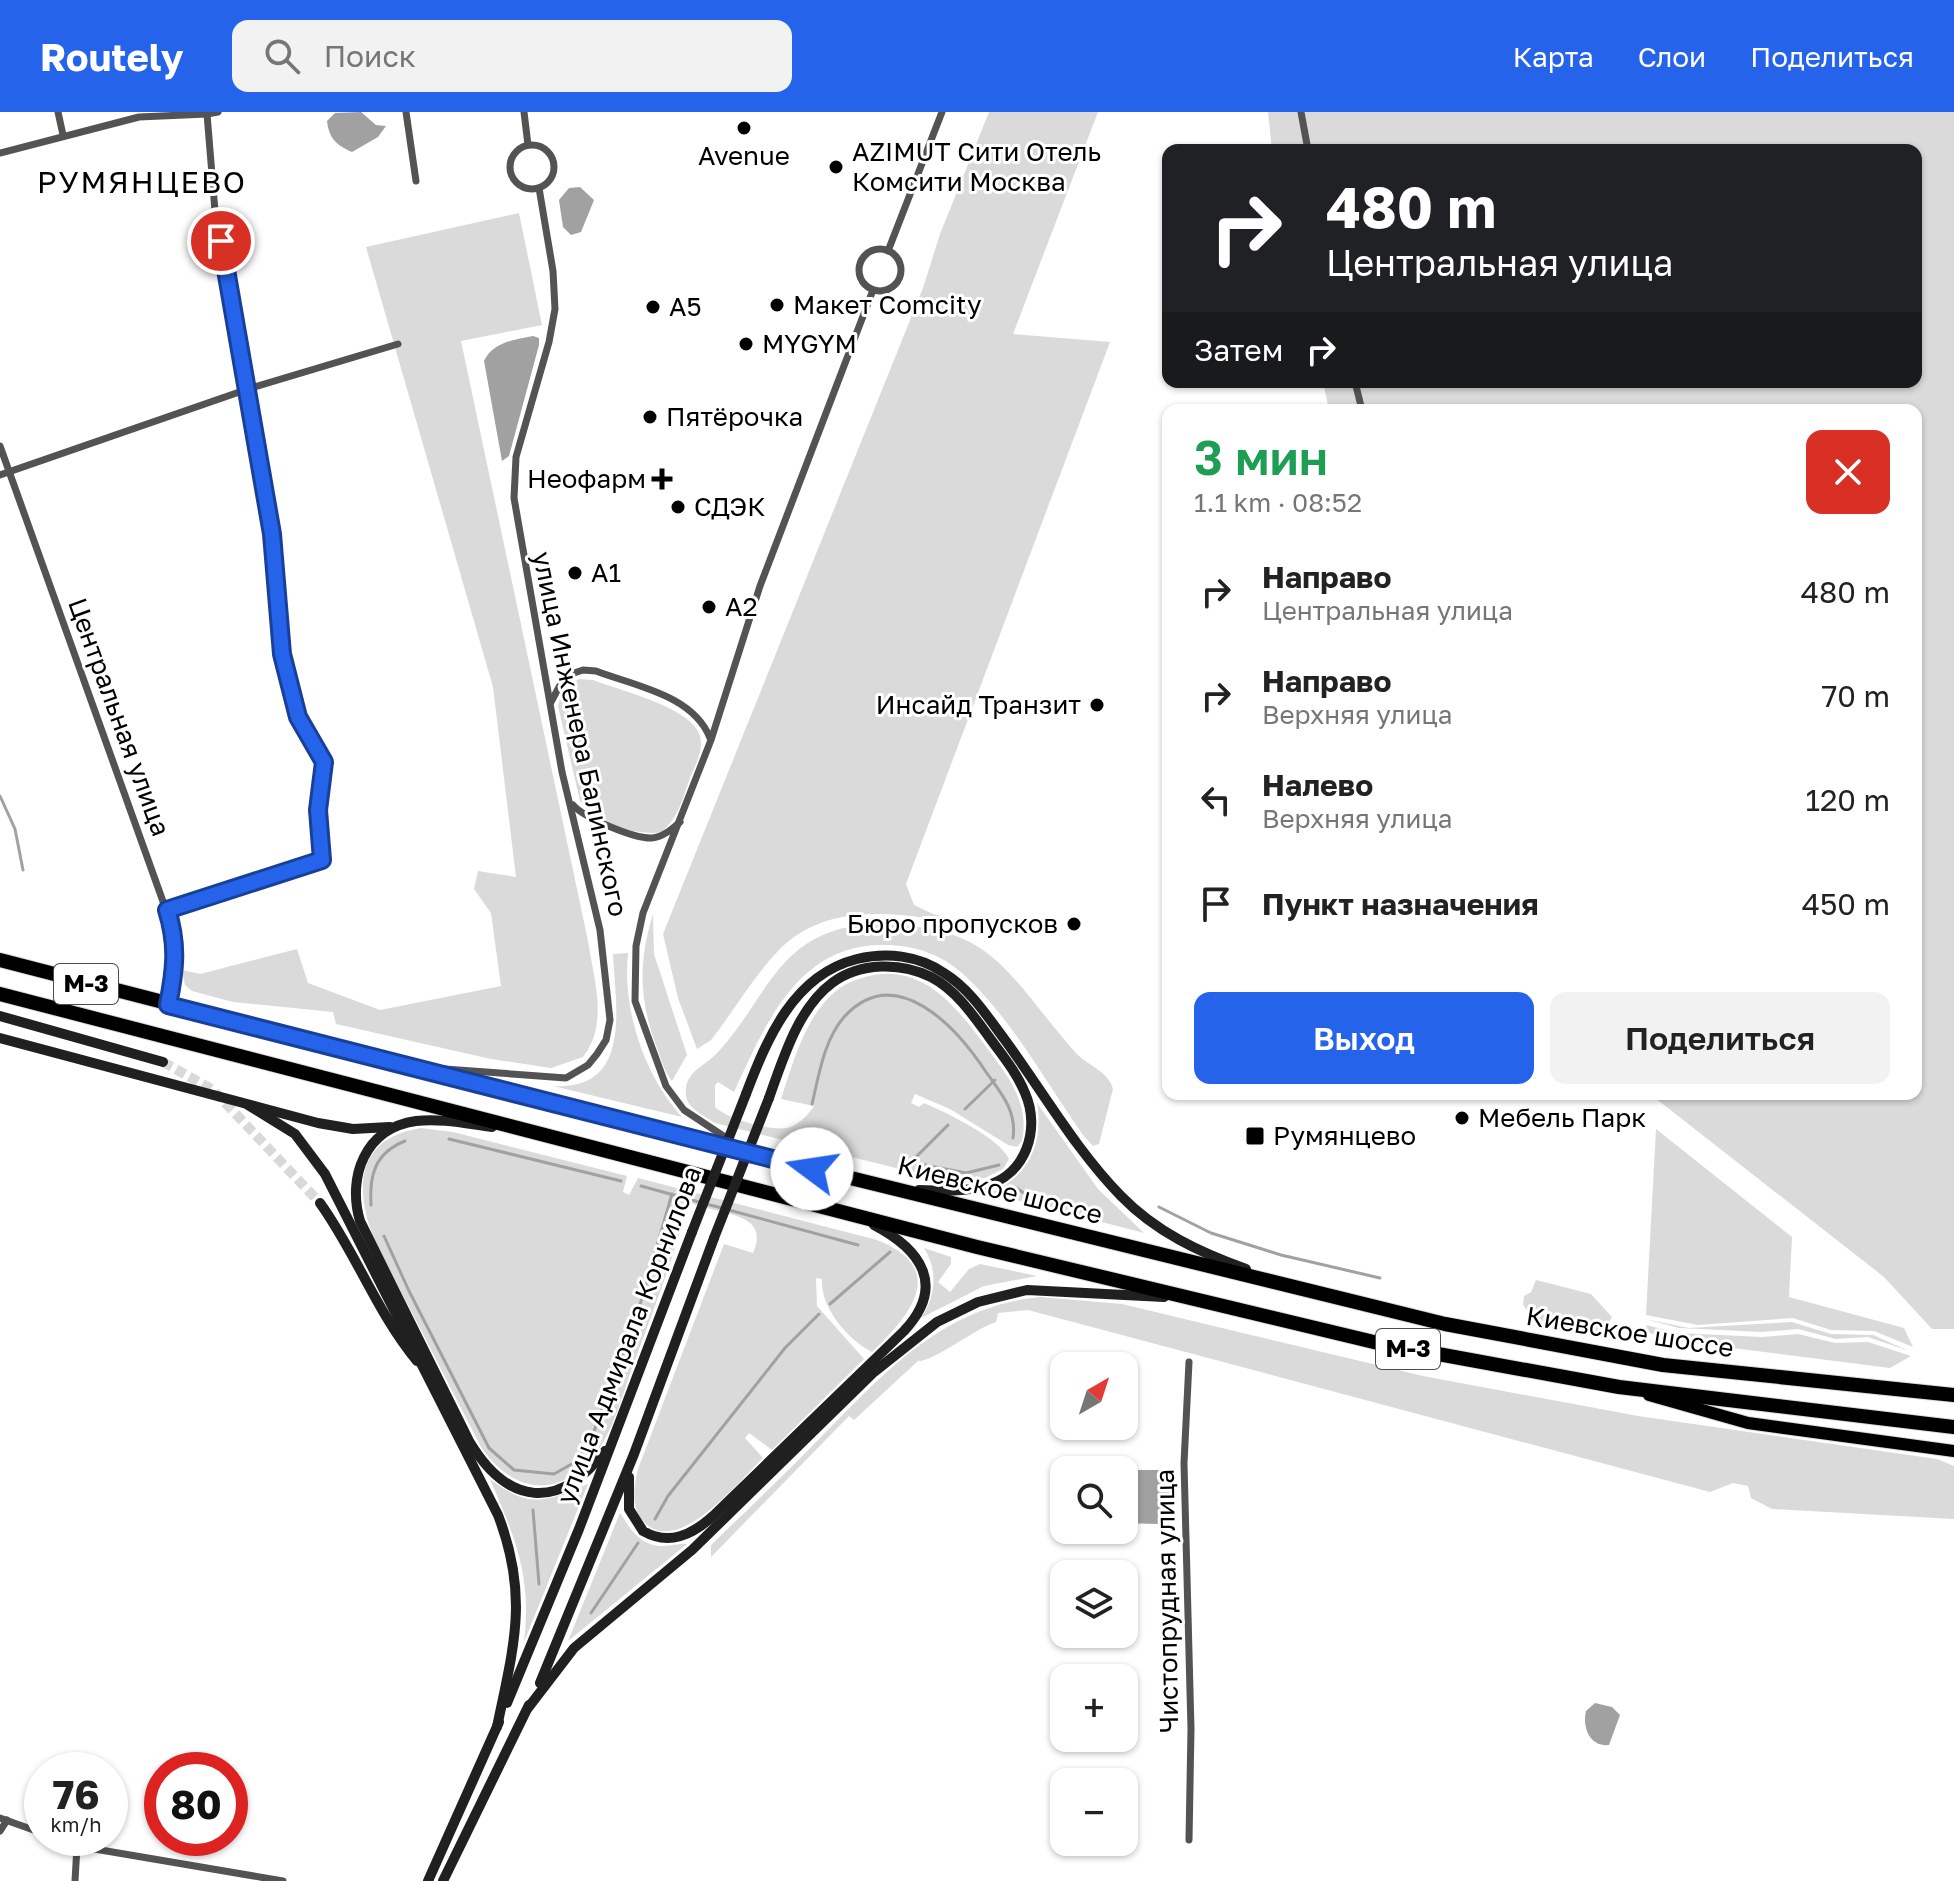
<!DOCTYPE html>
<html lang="ru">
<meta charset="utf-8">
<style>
body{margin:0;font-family:"Golos Text",sans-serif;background:#f2f2f2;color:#222;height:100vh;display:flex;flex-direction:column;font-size:30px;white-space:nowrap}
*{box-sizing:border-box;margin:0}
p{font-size:26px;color:#767676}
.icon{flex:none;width:44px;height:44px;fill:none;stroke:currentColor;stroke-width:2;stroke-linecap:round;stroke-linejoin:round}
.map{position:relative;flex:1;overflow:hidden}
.side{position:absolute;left:1162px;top:292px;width:760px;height:696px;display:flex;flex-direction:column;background:#fff;border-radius:16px;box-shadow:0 2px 6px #0004}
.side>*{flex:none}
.guide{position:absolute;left:1162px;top:32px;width:760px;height:244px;border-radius:16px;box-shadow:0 2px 6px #0004;background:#202124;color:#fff;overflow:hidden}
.needle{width:52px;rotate:39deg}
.buttons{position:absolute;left:1050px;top:1240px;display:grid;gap:16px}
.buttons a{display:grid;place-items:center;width:88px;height:88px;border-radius:16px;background:#fff;box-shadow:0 2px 6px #0004;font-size:40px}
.speed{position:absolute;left:24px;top:1640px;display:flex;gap:16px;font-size:40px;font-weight:700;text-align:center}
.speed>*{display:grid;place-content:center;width:104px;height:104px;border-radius:50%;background:#fff;box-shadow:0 2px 6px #0004;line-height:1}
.speed small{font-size:20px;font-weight:400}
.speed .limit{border:12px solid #d22;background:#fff;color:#111}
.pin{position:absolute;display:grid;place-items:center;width:68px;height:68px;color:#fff;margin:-34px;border:4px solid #fff;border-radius:50%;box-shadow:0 2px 8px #0007}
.me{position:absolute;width:88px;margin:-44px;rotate:284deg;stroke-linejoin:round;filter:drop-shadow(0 0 6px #0008)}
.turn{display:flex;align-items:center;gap:28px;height:168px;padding:0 32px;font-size:36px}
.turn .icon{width:104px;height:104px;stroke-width:2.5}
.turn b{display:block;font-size:56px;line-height:68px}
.then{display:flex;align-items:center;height:76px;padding:0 32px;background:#0003;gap:16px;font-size:30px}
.round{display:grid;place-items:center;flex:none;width:84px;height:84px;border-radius:16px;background:#f2f2f2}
.head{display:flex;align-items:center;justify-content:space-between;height:136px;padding:0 32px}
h1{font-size:48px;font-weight:600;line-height:60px;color:#1e9e55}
.cta{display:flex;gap:16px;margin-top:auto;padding:16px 32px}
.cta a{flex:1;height:92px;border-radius:16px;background:#2563eb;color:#fff;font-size:32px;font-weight:600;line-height:92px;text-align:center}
.cta a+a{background:#f2f2f2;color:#222}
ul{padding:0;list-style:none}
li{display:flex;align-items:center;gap:24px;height:104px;padding:0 32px}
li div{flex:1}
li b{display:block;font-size:30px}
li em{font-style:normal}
header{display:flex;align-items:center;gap:48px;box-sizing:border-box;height:112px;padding:0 40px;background:#2563eb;color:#fff}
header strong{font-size:38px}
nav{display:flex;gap:44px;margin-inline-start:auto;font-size:28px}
.search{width:560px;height:72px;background:#f2f2f2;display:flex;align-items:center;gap:20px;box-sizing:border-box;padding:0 28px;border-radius:16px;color:#767676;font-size:30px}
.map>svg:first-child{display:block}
.green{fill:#dadada}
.water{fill:#a1a1a1}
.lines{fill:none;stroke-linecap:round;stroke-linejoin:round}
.stream{stroke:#a1a1a1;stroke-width:3}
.secondary-tunnel{stroke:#d9d9d9;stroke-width:10;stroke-dasharray:10 5;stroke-linecap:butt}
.primary-casing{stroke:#dbdbdb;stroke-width:14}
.highway-casing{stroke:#dbdbdb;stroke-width:16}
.street{stroke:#535353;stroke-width:7}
.secondary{stroke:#202020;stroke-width:10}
.primary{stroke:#000;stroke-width:12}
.highway{stroke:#000;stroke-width:14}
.secondary-bridge{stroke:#202020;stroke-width:10}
.route-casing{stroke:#184099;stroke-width:20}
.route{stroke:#2563eb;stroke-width:14}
.poi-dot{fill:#000;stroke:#fff;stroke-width:3}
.labels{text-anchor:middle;stroke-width:6;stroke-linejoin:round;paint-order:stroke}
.shield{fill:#fff;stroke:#4c4c4c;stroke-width:2}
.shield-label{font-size:24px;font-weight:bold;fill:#000}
.poi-label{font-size:26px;fill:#000;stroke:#fff;text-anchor:start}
.street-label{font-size:26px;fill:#000;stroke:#fff}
.quarter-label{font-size:30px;letter-spacing:2px;fill:#000;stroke:#fff}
</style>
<header>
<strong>Routely</strong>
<div class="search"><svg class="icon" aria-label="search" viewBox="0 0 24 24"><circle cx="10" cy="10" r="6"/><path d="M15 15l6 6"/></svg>Поиск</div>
<nav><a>Карта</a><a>Слои</a><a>Поделиться</a></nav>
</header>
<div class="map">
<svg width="1954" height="1769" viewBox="0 0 1954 1769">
<rect width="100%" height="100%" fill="#fff"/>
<!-- green -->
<g class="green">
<path d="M989,0H1098L1013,222L1110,230L906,772L914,793L933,802L967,810L965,813C903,801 827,788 778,839C752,866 734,899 711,928L697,937L678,886L663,822L923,176L940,122Z"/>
<path d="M1268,0H1954V1217H1932L1884,1165L1650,982H1916V298H1329L1323,270H1916V38H1272Z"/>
<path d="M519,101L542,213L461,229L588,829C594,869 609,911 583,945L551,956L491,947L336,912L333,900L233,890L192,879L185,873L182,858L200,862L297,837L308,871L380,898L501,874L491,801L474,777L478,759L516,765L493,575L366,135Z"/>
<path d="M579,567L593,568C619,578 693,596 700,624C704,638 695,654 690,666C683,686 678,707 661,720C639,725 593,709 580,689L558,594L562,579Z"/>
<path d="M653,802L654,842L687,943L672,969C665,961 661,947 657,936C639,888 638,851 653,802Z"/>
<path d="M861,813C993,809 999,853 1075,940C1087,954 1108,958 1113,977L1099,1032L1093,1034L1083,1023C1047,972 1010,904 963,862C941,842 914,833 885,833C798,831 765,913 734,980L718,970L715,973V995C728,1007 769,1019 787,1016C798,1014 810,1001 814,994L781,987C793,951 805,904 836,879C845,871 857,867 869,864C924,851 958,897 987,936C1008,964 1030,992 1022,1029L1017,1035L1008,1033L950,997L915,982L911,991L919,995L924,991C945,1000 1000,1026 1009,1047L1003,1057L985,1066L948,1069L715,1011C701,1002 683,995 686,976C688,958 708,952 718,940C767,887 777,823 861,813Z"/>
<path d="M628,841C622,897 644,963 682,1005L553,974C634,979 615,891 613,842Z"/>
<path d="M1037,991L1098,1077L1144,1121L990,1081C1028,1065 1044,1032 1037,991Z"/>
<path d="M421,1016L453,1020L627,1064L623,1080L629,1083L638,1066L877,1128C950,1157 910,1203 872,1240C847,1227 820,1195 822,1167L816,1166L817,1194L864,1247L772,1338L749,1321L745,1326L763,1346C740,1368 678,1446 644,1410C630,1395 634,1375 638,1357L724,1132L753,1141C768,1107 736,1104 711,1097C702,1095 690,1089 680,1092C671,1094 668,1100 665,1109L681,1117C667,1164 649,1210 632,1256C622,1284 614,1317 596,1341C560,1388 513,1382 481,1335L375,1129C354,1078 355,1026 421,1016Z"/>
<path d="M1656,1017L1792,1125L1789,1185L1904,1216L1913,1235L1874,1219L1831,1218L1793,1206L1698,1213L1646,1203Z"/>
<path d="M924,1136L951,1145V1152L938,1170L950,1180L969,1157L980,1152L1037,1164L984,1174L921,1206C936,1184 938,1158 924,1136Z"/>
<path d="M1536,1168L1591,1182L1612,1205L1604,1221H1595L1534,1207L1523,1193L1524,1184L1531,1180Z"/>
<path d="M1040,1185L1122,1192L1423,1264L1638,1304L1937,1347L1954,1354V1407L1772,1397L1751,1386L1748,1374L1733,1371L1710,1380L1028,1198L998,1201L996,1210C976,1216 933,1250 918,1249L854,1308L849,1304L711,1445V1433C747,1398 784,1363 820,1326C884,1261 943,1194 1040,1185Z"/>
<path d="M1645,1207L1689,1216L1792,1210L1831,1222L1873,1223L1909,1239L1868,1225L1836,1227L1798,1217L1762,1220L1679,1216Z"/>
<path d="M1646,1213L1678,1221L1762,1225L1798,1222L1835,1231L1868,1230L1911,1244L1890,1256L1663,1227L1648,1220Z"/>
<path d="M490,1367C531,1399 548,1388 588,1372L524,1530C532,1463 515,1426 490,1367Z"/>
<path d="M620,1401C630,1416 639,1434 663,1434C671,1434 682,1431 687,1432L568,1529Z"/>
</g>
<!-- water -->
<g class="water">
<path d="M361,0L376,13L386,14L378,25L352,40C336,33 329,26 327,9L335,1Z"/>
<path d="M580,75L594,88L581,120L571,123L563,115L559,88L569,76Z"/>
<path d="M533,224L539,226V233L509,344L502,349L484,249C493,230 513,228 533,224Z"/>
<path d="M1113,1358H1166L1173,1363L1167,1399L1158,1412L1124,1411V1358Z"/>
<path d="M1595,1591L1612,1595L1620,1603L1609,1633C1590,1635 1582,1616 1586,1599Z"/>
</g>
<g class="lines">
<!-- stream -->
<g class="stream">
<path d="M0,684L15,717L23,758"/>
<path d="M812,992C819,963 824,928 844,905C896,848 957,916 986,960C1001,981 1017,999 1013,1026"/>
<path d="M965,997L995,968"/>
<path d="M449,1027L621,1069"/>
<path d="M911,1050L948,1013"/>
<path d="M909,1053L910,1050L966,1061L999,1053"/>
<path d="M641,1074L699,1090"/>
<path d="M1015,1075L1028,1084L1094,1100"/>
<path d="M706,1092L722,1096"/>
<path d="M371,1093C369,1063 375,1041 405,1029"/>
<path d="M1159,1095L1211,1121L1281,1143L1380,1166"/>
<path d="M729,1098L858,1133"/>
<path d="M384,1124L409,1179L489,1336L514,1358L554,1362L577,1349L593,1322L637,1203L672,1082"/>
<path d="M830,1192L890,1140"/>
<path d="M533,1398L539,1472"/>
<path d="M655,1407L668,1384L785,1236L819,1202"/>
<path d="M591,1501L638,1431"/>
</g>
<!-- secondary-tunnel -->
<path class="secondary-tunnel" d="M163,950L213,978L320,1091"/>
<!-- primary casing -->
<g class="primary-casing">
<path id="primary" d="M1649,1283L1748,1311L1954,1339"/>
</g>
<!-- highway casing -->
<g class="highway-casing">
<g id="highway">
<path d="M0,848L757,1043L1445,1212L1663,1253L1954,1283"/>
<path d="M0,882L977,1135L1378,1231L1619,1275L1954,1315"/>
</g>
</g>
<!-- street -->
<g class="street">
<path d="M58,0L63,23"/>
<path d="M406,0L416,69"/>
<path d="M524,0L528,33"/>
<path d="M1301,0L1308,38"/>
<circle cx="532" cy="55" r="22"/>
<path d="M0,41L139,5L207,2"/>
<circle cx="880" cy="158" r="21"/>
<path d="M888,139L942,0"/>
<path d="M1355,270L1362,298"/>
<path d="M0,334L175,823L176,851L168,893"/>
<path d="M0,363L248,277L398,232"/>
<path d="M551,590L565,564L583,558L596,559C635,574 693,583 710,626"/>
<path d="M573,693C584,706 635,727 652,726C663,725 672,717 680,710"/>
<path d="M167,798L322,748L318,698L324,650L298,605L282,542L272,422L215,99L207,2L218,0"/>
<path d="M445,957L566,966L588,953L597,942L606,928L610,908L600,818L562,660L514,386L516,345L549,230L555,197L553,159L539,76"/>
<path d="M731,1029L684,998L666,974L635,889L636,834L643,801L711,628L760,474L873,178"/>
<path d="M0,1706L42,1721"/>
<path d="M0,1719L7,1708"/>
<path d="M56,1726L77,1734L283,1769"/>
<path d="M1189,1728L1191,1617L1184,1351L1189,1250"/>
<path d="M75,1769L77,1734"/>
</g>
<!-- secondary -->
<g class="secondary">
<path d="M0,904L163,950"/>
<path d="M0,926L318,1011L353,1017L390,1015"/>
<path d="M746,982C767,927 793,863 857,847C886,840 918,843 944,861C970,877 987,904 1005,928C1043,980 1076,1038 1121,1084C1156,1120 1199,1140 1246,1157"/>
<path d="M769,986C783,947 798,896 832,871C860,850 901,850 931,865C956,878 973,903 989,925C1002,943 1017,961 1025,981C1041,1017 1026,1063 985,1074C964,1080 941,1079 919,1078"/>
<path d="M248,993L295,1022L325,1062L498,1403C529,1484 514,1533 497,1615"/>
<path d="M492,1015C468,1012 441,1006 416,1009C365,1016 347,1065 360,1109L469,1329C508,1394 559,1399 605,1339"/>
<path d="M320,1091C356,1141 377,1201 417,1249"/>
<path d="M629,1365V1397L643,1419C669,1434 692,1423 713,1404L904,1219C947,1173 920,1137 874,1113"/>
<path d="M540,1571L634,1342L714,1126"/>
<path d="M507,1591L579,1417L692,1120"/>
<path d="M528,1596L574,1536L692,1438L874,1260L937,1210L978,1190L1027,1178L1164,1185"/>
<path d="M428,1769L499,1610"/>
<path d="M443,1769L529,1593"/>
</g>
<!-- primary -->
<use href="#primary" class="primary"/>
<!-- highway -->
<use href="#highway" class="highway"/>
<!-- secondary-bridge -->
<g class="secondary-bridge">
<path d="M692,1120L746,982"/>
<path d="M714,1126L769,986"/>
</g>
</g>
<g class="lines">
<!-- route casing -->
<g class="route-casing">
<path id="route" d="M221,129L272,422L282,542L298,605L324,650L318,698L322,748L167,798C178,833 175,858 168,893L812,1057"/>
</g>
<!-- route -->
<use href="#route" class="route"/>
</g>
<!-- markers -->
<g class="poi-dot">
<circle cx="744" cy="16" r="8"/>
<circle cx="836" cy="55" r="8"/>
<circle cx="777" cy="193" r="8"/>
<circle cx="653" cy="195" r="8"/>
<circle cx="746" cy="232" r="8"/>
<circle cx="650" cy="305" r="8"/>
<path d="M658 355h8v8h8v8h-8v8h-8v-8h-8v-8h8z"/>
<circle cx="678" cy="395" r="8"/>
<circle cx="575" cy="461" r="8"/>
<circle cx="709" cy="495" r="8"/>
<circle cx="1097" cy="593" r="8"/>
<circle cx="1074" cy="812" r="8"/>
<circle cx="1462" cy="1006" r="8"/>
<rect x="1245" y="1014" width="20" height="20" rx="4"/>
</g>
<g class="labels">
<!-- shield labels -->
<g class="shield">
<rect x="54" y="852" width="64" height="40" rx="6"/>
<rect x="1376" y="1217" width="64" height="40" rx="6"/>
</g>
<g class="shield-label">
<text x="86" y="880">М-3</text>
<text x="1408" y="1245">М-3</text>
</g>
<!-- poi labels -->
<g class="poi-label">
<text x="852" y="49">AZIMUT Сити Отель<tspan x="852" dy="30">Комсити Москва</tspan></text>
<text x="744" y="53" text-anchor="middle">Avenue</text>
<text x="793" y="202">Макет Comcity</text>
<text x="669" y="204">А5</text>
<text x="762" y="241">MYGYM</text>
<text x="666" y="314">Пятёрочка</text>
<text x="646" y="376" text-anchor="end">Неофарм</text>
<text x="694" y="404">СДЭК</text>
<text x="591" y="470">А1</text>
<text x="725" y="504">А2</text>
<text x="1081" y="602" text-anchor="end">Инсайд Транзит</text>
<text x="1058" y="821" text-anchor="end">Бюро пропусков</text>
<text x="1478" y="1015">Мебель Парк</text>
<text x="1273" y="1033">Румянцево</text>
</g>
<!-- street labels -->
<g class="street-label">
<text transform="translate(119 605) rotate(70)" y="9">Центральная улица</text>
<text transform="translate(580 622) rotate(78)" y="9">улица Инженера Балинского</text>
<text transform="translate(1000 1078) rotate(14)" y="9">Киевское шоссе</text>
<text transform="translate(1630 1220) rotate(9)" y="9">Киевское шоссе</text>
<text transform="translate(629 1223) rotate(-69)" y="9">улица Адмирала Корнилова</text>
<text transform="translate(1167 1489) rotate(-91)" y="9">Чистопрудная улица</text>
</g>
<!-- quarter labels -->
<g class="quarter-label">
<text x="142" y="81">РУМЯНЦЕВО</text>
</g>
</g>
</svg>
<div class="buttons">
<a><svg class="needle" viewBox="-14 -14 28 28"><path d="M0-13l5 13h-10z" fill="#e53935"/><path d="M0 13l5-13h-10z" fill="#767676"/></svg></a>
<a><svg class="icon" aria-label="search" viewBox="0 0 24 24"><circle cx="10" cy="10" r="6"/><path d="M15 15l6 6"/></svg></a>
<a><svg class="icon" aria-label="layers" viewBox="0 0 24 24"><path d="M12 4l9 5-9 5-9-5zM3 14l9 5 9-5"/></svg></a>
<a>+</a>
<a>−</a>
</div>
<div class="speed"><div>76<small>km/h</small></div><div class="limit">80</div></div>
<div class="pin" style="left:221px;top:129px;background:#d93025"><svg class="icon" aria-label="arrive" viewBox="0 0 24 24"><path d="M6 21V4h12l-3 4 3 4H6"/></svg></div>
<svg class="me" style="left:812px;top:1057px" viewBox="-20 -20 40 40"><circle r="19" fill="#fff"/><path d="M0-13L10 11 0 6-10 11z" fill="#2563eb"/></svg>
<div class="guide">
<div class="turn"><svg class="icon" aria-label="right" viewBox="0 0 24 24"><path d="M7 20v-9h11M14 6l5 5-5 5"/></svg><div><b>480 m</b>Центральная улица</div></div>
<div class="then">Затем<svg class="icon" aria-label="right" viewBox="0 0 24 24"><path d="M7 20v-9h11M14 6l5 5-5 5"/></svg></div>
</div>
<section class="side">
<div class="head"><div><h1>3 мин</h1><p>1.1 km · 08:52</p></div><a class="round" style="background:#d93025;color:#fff"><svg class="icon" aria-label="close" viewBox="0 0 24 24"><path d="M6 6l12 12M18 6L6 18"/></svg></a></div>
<ul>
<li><svg class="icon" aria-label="right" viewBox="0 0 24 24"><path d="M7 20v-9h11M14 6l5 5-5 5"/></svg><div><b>Направо</b><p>Центральная улица</p></div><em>480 m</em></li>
<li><svg class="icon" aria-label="right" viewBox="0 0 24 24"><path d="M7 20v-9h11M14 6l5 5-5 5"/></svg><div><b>Направо</b><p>Верхняя улица</p></div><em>70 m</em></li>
<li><svg class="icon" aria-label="left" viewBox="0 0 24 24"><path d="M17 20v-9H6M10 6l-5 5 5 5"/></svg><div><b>Налево</b><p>Верхняя улица</p></div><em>120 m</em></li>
<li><svg class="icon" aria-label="arrive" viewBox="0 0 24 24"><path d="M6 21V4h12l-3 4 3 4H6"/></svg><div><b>Пункт назначения</b></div><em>450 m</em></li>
</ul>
<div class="cta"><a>Выход</a><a>Поделиться</a></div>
</section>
</div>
